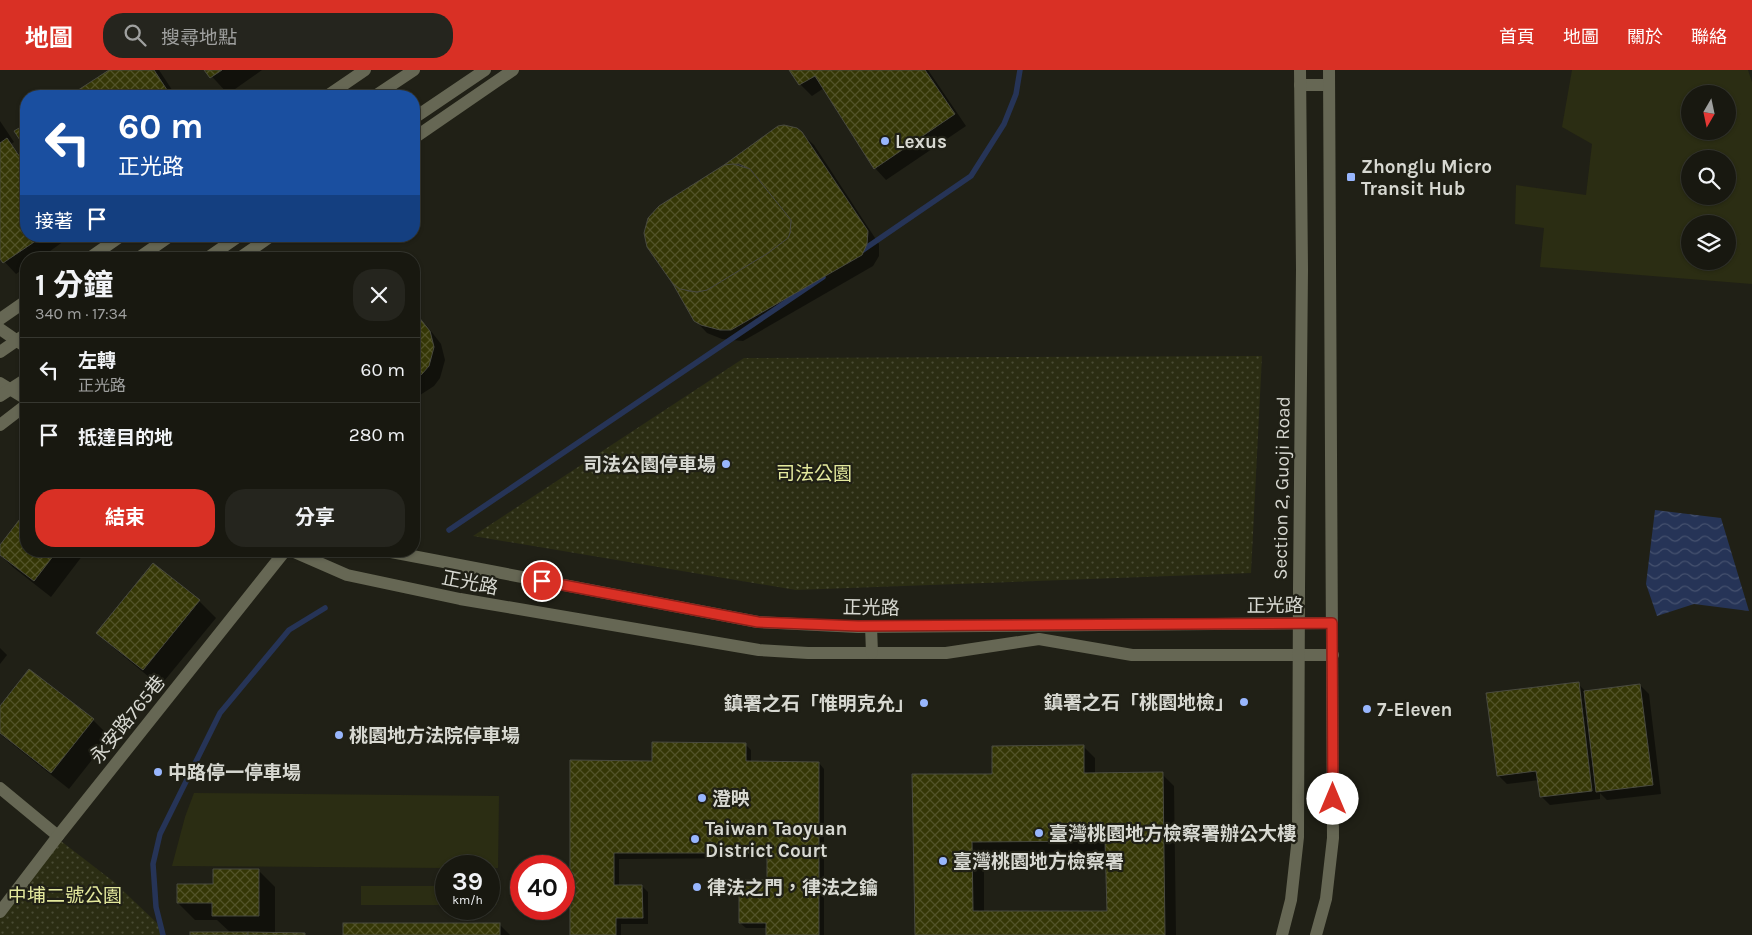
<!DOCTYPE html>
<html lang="zh-TW">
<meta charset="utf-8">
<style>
body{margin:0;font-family:Karla,"Noto Sans TC",sans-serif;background:#25251e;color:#f1f3f6;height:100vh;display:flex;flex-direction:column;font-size:19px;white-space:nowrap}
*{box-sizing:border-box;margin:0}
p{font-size:16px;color:#9fa09f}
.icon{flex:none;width:28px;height:28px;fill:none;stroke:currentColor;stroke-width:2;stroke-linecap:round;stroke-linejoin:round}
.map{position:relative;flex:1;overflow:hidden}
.details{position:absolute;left:20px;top:182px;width:400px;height:305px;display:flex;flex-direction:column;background:#181810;border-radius:20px;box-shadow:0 1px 4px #0004,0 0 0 1px #363730}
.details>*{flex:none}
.top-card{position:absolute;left:20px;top:20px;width:400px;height:152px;border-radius:20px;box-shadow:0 1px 4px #0004,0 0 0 1px #363730;background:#1a4fa0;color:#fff;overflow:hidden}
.needle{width:32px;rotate:189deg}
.controls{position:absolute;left:1681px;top:15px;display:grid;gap:10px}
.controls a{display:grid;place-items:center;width:55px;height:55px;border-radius:50%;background:#181810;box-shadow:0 1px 4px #0004,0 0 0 1px #363730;font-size:25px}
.speed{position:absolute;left:435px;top:785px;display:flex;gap:10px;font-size:25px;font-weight:700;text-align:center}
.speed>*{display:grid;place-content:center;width:65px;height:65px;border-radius:50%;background:#181810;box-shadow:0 1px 4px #0004,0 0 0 1px #363730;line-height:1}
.speed small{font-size:12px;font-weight:400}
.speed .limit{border:8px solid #d22;background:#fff;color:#111}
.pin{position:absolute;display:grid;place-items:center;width:42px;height:42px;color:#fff;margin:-21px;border:2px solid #fff;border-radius:50%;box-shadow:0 1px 5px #0007}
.me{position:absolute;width:55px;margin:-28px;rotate:0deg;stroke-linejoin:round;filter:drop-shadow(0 0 4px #0008)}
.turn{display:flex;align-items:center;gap:18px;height:105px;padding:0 15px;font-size:22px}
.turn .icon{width:65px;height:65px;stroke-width:2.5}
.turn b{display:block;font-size:35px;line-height:42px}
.then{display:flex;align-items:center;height:48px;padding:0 15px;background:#0003;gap:10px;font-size:19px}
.round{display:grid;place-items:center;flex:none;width:52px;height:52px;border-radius:20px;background:#25251e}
.summary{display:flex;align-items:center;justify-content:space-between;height:85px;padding:0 15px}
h1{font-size:30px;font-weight:700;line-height:38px}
.primary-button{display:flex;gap:10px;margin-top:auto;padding:10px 15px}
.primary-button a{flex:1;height:58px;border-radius:20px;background:#d93025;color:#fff;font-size:20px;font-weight:700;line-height:58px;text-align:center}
.primary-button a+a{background:#25251e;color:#f1f3f6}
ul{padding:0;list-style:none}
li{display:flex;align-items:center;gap:15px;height:65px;padding:0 15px;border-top:1px solid #363730}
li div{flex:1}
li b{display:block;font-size:19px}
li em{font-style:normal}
header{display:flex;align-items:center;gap:30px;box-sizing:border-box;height:70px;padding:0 25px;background:#d93025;color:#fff}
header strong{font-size:24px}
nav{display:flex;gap:28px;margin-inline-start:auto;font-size:18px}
.search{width:350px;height:45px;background:#25251e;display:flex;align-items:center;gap:12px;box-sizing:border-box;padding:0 18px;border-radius:20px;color:#9fa09f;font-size:19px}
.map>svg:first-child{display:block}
.grass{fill:#2b2d13;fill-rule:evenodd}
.park{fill:url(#park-dots)}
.water{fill:url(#water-waves)}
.shadow{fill:#0007;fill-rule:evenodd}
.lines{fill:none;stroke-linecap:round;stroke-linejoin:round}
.stream{stroke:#263457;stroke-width:5.5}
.building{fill:url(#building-cross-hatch);stroke:#494a3f;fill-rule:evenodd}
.minor{stroke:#666754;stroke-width:12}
.route-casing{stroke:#8d1f18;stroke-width:12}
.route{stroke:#d93025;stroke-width:9}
.poi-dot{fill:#98b6fd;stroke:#202016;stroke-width:2}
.labels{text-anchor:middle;stroke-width:4.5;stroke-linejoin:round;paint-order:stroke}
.poi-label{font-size:19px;font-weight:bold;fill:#d7d8d1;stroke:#202016;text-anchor:start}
.park-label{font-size:19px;fill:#e4e99d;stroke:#202016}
.street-label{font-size:19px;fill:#d7d8d1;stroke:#202016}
</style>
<header>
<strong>地圖</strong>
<div class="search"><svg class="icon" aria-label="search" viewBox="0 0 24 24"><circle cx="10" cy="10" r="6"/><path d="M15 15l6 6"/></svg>搜尋地點</div>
<nav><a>首頁</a><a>地圖</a><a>關於</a><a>聯絡</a></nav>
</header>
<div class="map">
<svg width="1752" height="865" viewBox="0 0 1752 865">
<defs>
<pattern id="park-dots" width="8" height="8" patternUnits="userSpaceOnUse" patternTransform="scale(1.25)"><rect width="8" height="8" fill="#2b2d13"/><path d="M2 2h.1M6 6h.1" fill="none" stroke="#494b34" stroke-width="1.8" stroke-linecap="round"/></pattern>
<pattern id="water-waves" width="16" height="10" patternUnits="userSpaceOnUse" patternTransform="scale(1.25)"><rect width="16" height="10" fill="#263457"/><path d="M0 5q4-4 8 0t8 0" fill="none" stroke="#45516e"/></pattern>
<pattern id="building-cross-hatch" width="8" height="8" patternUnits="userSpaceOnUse" patternTransform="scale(1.25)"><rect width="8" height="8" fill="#353706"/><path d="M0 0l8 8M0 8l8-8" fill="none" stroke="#525329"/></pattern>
</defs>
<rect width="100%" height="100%" fill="#202016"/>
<!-- grass -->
<g class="grass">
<path d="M1572,0H1748L1752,12V214L1540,197L1544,158L1515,154L1516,115L1586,125L1592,74L1562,57ZM1690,24H1728V61H1690ZM1690,89H1728V126H1690ZM1690,154H1728V191H1690Z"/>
<path d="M194,723L499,726L498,798H489V796H446V798L172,796L185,747Z"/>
<rect x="361" y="816" width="85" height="19"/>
<rect x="489" y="816" width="8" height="19"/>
</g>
<!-- park -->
<g class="park">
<path d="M1262,286L1251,503L796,520L473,466L744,288Z"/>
<path d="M57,768L114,812L159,855L162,865H0V844Z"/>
</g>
<!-- water -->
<path class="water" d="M1655,440L1721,448L1749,541L1694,534L1657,546L1646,514Z"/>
<!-- shadow -->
<g class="shadow">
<path d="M112,0H159L176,26H71Z"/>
<path d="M206,0H262L228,24Z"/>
<path d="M790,0H928L966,56L886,110L875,98L824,18L812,26L800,14Z"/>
<path d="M0,51L14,72L11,74L26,93V166H71L39,189H26V197L16,204L0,187Z"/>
<path d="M801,63L814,75L879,174V186L873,196L743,271L722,269L707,263L695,250L674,213L725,96Z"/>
<path d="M414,243L427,256L441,274L445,290L440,308L434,316L414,329Z"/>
<path d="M26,443V481H86L51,527L14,498L0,485V477Z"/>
<path d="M199,531L216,548L160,616L115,579L98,562Z"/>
<path d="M0,578L7,585L0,594Z"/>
<path d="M1578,614L1586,622L1640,615L1649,624L1661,724L1607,730L1600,723V729L1550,735L1541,726L1539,710L1507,714L1498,705Z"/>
<path d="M0,638L93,650L110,667L69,719L0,664Z"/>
<path d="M745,674L751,680V693H819L824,699V865H767L768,858H746L740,853L768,812V788L619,789V816H642L648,822V854H621V865H572L653,692Z"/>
<path d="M1083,676L1095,688V704H1162L1174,716L1176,865H916L993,705ZM1107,783L1109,842L984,843V784Z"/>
<path d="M258,800L275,817V864L306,865H192L231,863L217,850H195L178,833L214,816Z"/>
<path d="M500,855L510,865H344Z"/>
</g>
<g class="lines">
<!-- stream -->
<g class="stream">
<path d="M860,182L971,106L1004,54L1016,24L1020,0"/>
<path d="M449,460L823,207"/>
<path d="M163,865L156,837L153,794L160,764L220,643L289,560L325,538"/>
</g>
</g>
<!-- building -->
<g class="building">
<path d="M109,0H154L171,26H69Z"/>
<path d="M204,0H222L210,8Z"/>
<path d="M789,0H925L955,44L874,99L815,6L799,15Z"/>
<path d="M26,54V79L14,61Z"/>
<path d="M784,55L797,58L802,62L868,161L867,174L862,185L731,260H720L701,255L694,251L673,214L688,221L697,222L707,220L768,183L788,168L790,163L791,150L750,99L739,94L724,95L778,56Z"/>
<path d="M7,68L26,96V166H43L3,193L0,189V73Z"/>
<path d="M733,94L750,99L791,150L790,163L788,168L768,183L707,220L697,222L680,219L673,214L647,177L644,163L648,148L659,136L724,95Z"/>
<path d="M414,241L430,261L434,277L429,296L422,304L414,310Z"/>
<path d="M26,441V481H57L34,511L0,485V475Z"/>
<path d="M153,493L200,530L143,600L96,563Z"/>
<path d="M29,599L94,649L51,703L0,663V636Z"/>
<path d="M1579,612L1592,721L1540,727L1536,701L1497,706L1486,623Z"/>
<path d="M1640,614L1653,715L1596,722L1584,621Z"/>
<path d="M652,672L746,673V691L819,692V865H766V853H739V810H767V783H614V815H642L643,848H616V865H570V690L652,691Z"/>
<path d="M1084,675V703L1163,702L1165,865H915L912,704H992V676ZM1105,771L1107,841H973L972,772Z"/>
<path d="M213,799H259V846H212V833H177V814H213Z"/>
<rect x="343" y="853" width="157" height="12"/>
<rect x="190" y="862" width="58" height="3"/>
<path d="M248,862L305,863V865H248Z"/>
</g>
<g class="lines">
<!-- minor -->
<g class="minor">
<path d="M1300,15H1329"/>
<path d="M327,26L365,0"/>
<path d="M375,26L414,0"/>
<path d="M414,48L485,0"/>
<path d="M414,68L513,0"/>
<path d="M88,189L121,166"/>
<path d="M137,189L170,166"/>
<path d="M206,189L239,166"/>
<path d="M238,189L271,166"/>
<path d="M0,249L26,231"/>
<path d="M0,259L26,277"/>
<path d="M0,282L26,264"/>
<path d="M0,313L26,329"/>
<path d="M0,326L26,309"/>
<path d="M0,355L26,335"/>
<path d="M292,481L347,505L460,529L759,580L808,583H946L1039,569L1132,585H1333"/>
<path d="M386,481L758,552L858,557L1332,553"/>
<path d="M871,556L872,583"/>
<path d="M0,718L58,766"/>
<path d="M0,842L58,766L285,481"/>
<path d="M1282,865L1291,830L1298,767L1299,519L1302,199L1300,0"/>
<path d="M1316,865L1326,829L1333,768L1329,0"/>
</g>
</g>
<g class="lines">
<!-- route casing -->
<g class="route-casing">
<path id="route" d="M542,511L758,552L858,556L1332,553L1333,729"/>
</g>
<!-- route -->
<use href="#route" class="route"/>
</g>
<!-- markers -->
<g class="poi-dot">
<circle cx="885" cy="71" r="5"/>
<rect x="1346" y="102" width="10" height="10" rx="2.5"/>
<circle cx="726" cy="394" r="5"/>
<circle cx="1244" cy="632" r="5"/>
<circle cx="924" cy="633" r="5"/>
<circle cx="1367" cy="639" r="5"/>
<circle cx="339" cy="665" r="5"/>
<circle cx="158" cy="702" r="5"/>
<circle cx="702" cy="728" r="5"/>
<circle cx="1039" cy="763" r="5"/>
<circle cx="695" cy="769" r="5"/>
<circle cx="943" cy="791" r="5"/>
<circle cx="697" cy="817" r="5"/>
</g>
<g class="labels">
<!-- poi labels -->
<g class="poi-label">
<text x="895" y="78">Lexus</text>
<text x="1361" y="103">Zhonglu Micro<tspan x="1361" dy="22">Transit Hub</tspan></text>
<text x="716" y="401" text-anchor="end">司法公園停車場</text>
<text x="1234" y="639" text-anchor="end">鎮署之石「桃園地檢」</text>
<text x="914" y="640" text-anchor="end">鎮署之石「惟明克允」</text>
<text x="1377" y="646">7-Eleven</text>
<text x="349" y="672">桃園地方法院停車場</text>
<text x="168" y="709">中路停一停車場</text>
<text x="712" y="735">澄映</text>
<text x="705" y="765">Taiwan Taoyuan<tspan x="705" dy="22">District Court</tspan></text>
<text x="1049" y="770">臺灣桃園地方檢察署辦公大樓</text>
<text x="953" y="798">臺灣桃園地方檢察署</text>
<text x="707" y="824">律法之門，律法之鑰</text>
</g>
<!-- park labels -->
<g class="park-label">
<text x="814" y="410">司法公園</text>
<text x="65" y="832">中埔二號公園</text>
</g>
<!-- street labels -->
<g class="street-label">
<text transform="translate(1281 418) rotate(-89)" y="7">Section 2, Guoji Road</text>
<text transform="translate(470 512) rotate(11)" y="7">正光路</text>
<text x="1275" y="542">正光路</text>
<text transform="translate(871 537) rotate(1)" y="7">正光路</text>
<text transform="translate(127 649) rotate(-51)" y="7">永安路765巷</text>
</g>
</g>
</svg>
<div class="controls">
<a><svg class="needle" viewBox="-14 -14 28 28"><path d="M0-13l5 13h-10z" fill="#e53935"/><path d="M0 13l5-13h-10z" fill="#9fa09f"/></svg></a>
<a><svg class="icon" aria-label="search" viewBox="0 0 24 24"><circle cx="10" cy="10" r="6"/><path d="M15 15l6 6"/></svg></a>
<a><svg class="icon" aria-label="layers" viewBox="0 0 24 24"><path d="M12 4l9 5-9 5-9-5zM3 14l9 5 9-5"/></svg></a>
</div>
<div class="speed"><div>39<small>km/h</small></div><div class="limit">40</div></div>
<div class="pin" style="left:542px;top:511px;background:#d93025"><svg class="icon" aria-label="arrive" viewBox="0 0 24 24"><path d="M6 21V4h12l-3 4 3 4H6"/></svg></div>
<svg class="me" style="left:1333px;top:729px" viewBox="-20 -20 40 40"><circle r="19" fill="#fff"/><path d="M0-13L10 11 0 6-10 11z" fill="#d93025"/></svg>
<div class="top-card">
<div class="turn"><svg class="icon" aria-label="left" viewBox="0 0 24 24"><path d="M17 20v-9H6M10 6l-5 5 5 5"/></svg><div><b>60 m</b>正光路</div></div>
<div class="then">接著<svg class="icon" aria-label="arrive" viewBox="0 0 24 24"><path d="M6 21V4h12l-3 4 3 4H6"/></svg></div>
</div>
<section class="details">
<div class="summary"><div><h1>1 分鐘</h1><p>340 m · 17:34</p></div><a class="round"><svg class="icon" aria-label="close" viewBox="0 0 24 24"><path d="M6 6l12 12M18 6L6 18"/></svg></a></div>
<ul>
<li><svg class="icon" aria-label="left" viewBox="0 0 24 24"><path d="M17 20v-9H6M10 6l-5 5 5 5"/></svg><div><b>左轉</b><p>正光路</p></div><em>60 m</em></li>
<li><svg class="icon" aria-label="arrive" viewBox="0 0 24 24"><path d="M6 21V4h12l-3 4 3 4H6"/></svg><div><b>抵達目的地</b></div><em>280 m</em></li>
</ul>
<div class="primary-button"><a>結束</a><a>分享</a></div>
</section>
</div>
